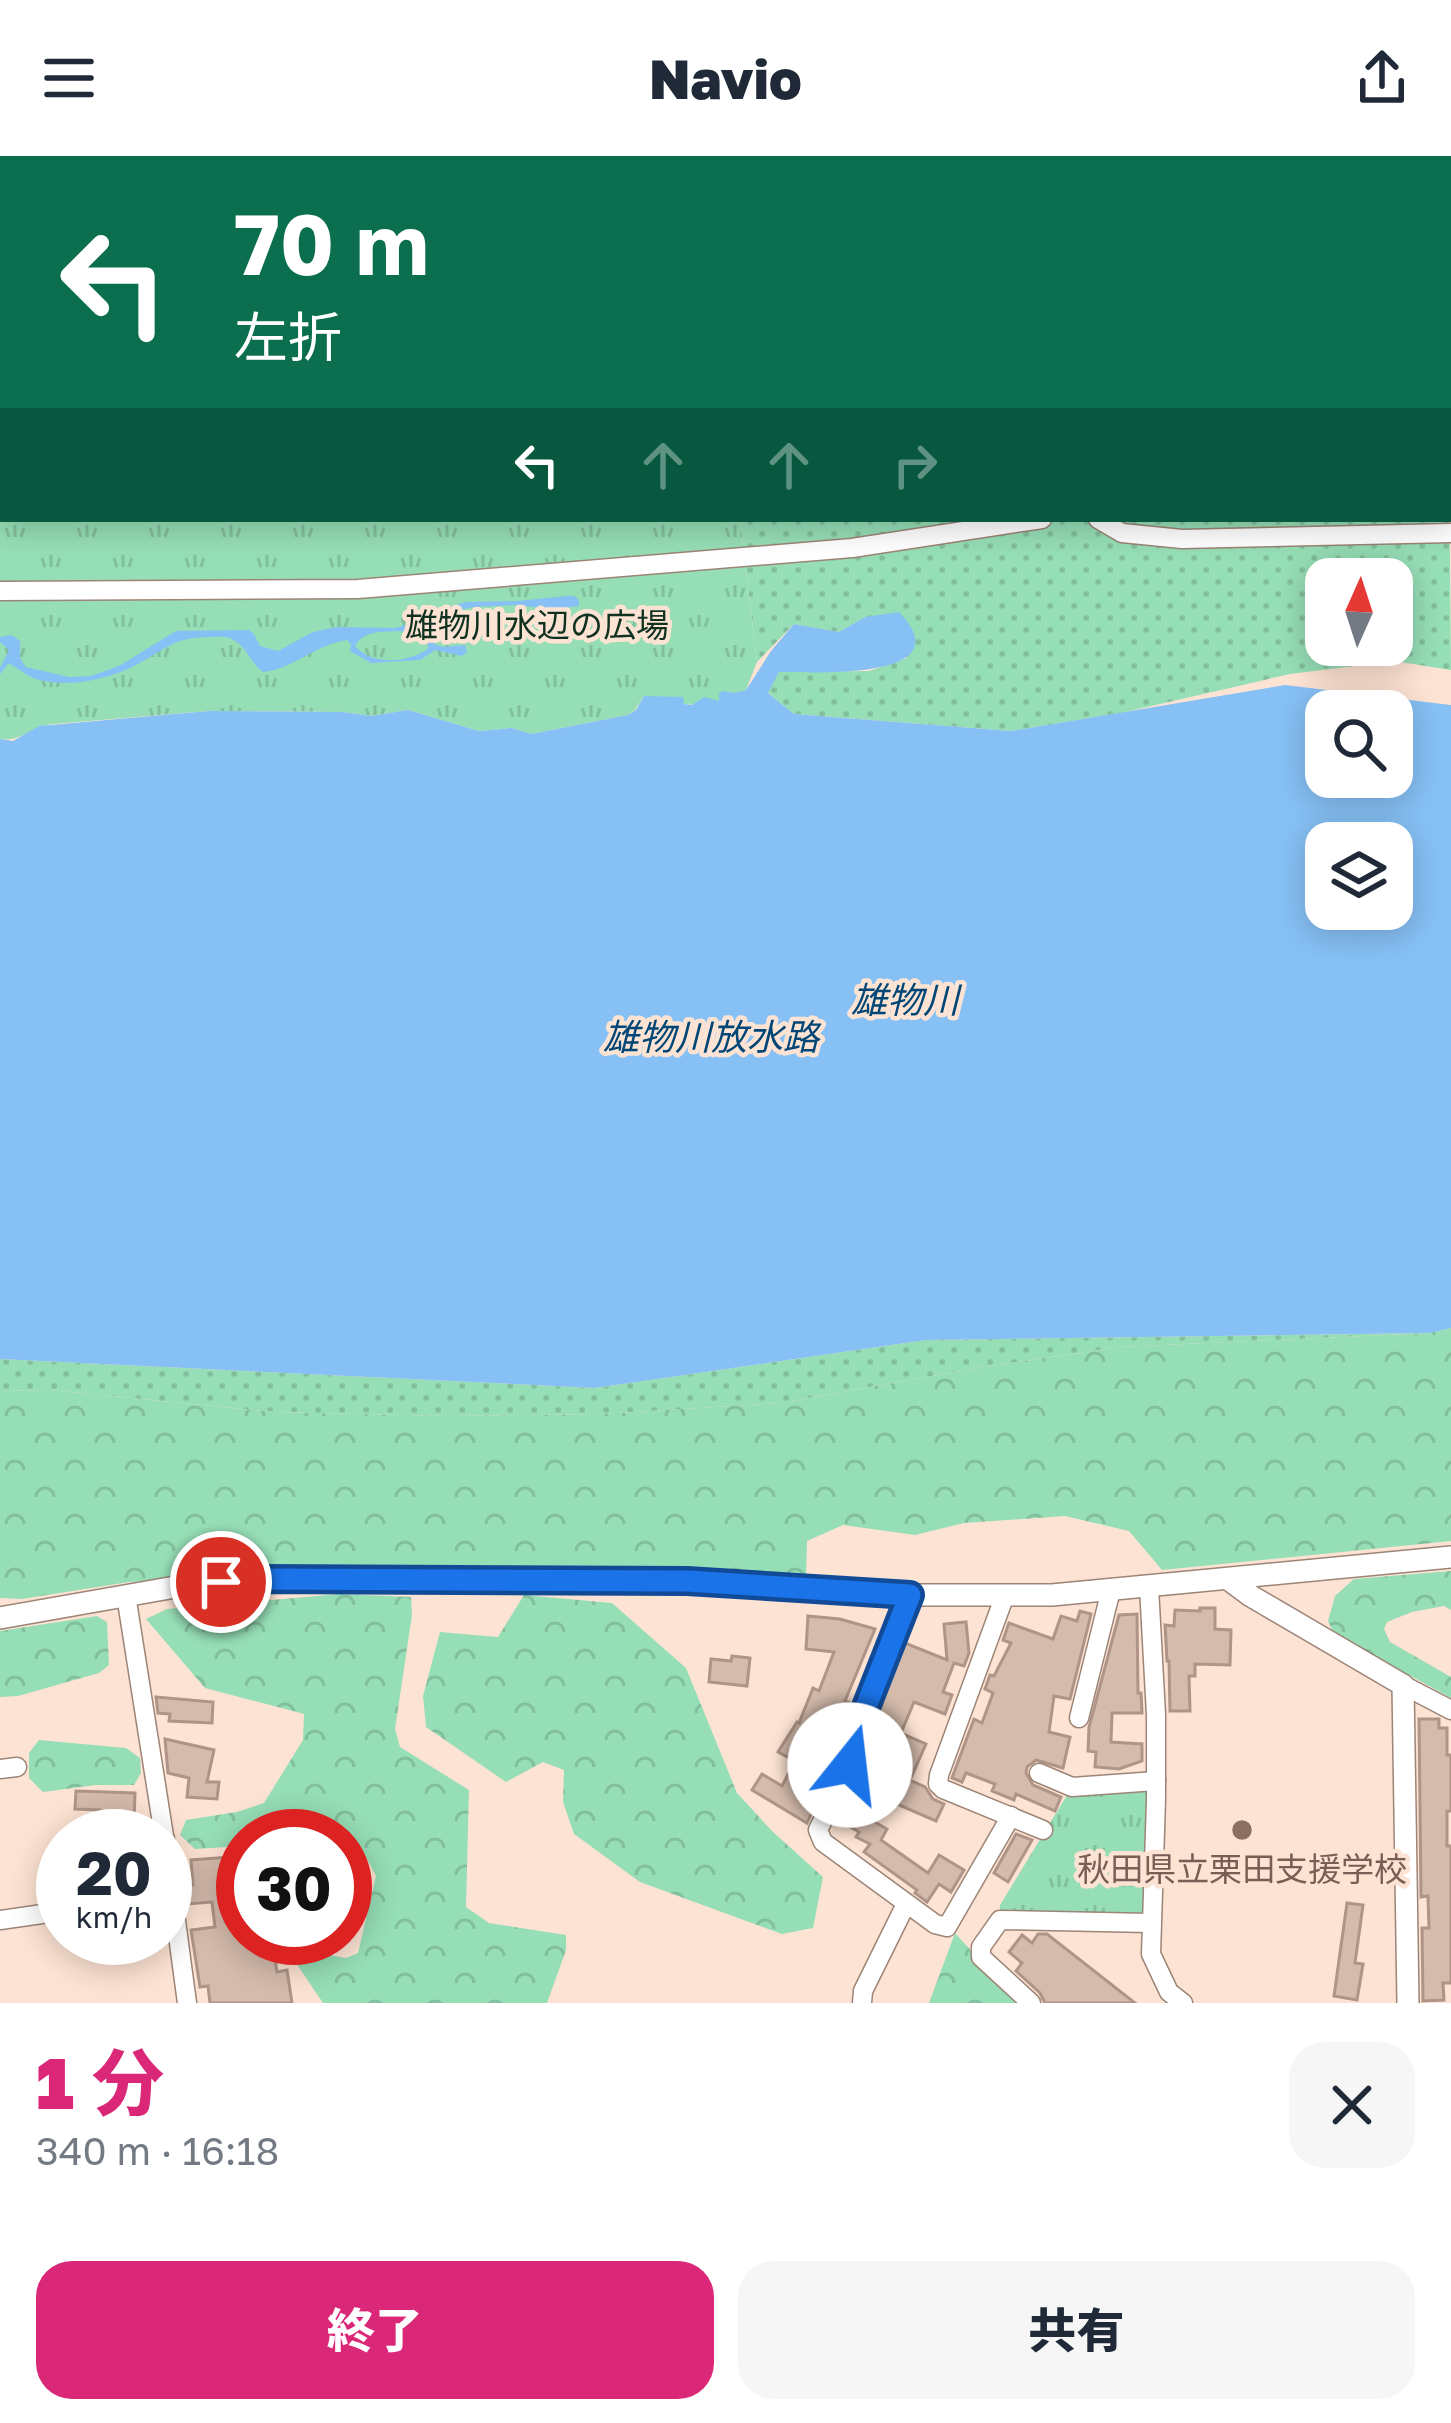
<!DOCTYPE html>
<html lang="ja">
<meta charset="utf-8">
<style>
body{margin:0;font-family:"Golos Text","Noto Sans JP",sans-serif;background:#f6f6f7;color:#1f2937;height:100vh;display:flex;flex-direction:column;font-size:45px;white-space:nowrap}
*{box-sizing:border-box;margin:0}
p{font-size:39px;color:#747a83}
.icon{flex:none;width:66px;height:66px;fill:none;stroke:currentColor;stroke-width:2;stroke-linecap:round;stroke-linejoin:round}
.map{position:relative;height:1847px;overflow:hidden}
.details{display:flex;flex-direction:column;background:#fff;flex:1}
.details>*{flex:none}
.hud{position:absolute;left:0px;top:0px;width:1452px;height:366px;box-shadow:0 6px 30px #0003;background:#0b6e4f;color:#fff;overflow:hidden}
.needle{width:78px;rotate:3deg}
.tools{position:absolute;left:1305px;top:402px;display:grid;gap:24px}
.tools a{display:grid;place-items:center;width:108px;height:108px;border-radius:24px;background:#fff;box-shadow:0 6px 30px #0003;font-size:60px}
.speed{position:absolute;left:36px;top:1653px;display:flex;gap:24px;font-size:60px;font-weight:700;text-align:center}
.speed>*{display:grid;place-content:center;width:156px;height:156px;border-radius:50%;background:#fff;box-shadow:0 6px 30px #0003;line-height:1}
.speed small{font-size:30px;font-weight:400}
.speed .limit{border:18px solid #d22;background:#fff;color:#111}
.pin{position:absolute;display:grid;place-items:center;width:102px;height:102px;color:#fff;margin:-51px;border:6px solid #fff;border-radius:50%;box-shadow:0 3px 12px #0007}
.me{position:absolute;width:132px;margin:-66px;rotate:16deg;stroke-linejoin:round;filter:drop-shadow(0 0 9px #0008)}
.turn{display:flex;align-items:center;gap:42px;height:252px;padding:0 36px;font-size:54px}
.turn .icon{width:156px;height:156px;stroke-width:2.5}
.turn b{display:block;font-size:84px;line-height:102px}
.lanes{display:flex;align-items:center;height:114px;padding:0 36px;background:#0003;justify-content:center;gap:60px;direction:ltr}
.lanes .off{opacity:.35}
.round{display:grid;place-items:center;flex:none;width:126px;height:126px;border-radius:36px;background:#f6f6f7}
.summary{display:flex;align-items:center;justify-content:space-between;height:204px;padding:0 36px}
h1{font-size:72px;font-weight:800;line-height:90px;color:#db2777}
.cta{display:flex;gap:24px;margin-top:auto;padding:24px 36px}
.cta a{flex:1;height:138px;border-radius:36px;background:#db2777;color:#fff;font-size:48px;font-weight:800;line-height:138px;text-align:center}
.cta a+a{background:#f6f6f7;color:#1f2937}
header{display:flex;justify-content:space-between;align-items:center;height:156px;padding:0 36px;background:#fff;font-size:54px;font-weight:800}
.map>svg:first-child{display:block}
.grass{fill:url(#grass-dots);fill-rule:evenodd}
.forest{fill:url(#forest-crowns)}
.park{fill:url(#park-tufts)}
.water{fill:#86c0f5;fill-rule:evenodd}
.building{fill:#d4bbac;stroke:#ae9587;stroke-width:3}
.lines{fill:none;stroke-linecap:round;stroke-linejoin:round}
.minor-casing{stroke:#9c8476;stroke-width:21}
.tertiary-casing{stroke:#9c8476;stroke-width:24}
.minor{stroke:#fff;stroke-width:18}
.tertiary{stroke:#fff;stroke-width:21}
.route-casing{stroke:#114b97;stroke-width:30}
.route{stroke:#1a73e8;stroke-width:21}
.education-dot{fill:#8d6e63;stroke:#fde3d3;stroke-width:4.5}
.labels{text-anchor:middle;stroke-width:9;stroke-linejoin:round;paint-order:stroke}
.park-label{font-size:33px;fill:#0f3120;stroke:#fde3d3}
.education-label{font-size:33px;fill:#785e54;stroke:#fde3d3}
.water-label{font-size:36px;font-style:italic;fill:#004676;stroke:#fde3d3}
</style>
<header><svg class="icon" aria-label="menu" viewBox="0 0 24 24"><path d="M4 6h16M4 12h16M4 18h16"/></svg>Navio<svg class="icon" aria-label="share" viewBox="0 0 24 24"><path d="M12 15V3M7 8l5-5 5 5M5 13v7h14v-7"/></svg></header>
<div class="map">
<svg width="1451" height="1847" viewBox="0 0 1451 1847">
<defs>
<pattern id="grass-dots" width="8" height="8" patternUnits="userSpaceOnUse" patternTransform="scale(3)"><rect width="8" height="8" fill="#96deb6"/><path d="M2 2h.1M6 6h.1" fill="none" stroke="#82bf9c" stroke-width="1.8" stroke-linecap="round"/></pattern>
<pattern id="forest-crowns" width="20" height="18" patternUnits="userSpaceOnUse" patternTransform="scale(3)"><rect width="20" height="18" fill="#96deb6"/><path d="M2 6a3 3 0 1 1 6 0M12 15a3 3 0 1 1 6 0" fill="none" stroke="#82bf9c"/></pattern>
<pattern id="park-tufts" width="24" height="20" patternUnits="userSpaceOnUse" patternTransform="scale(3)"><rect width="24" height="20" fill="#96deb6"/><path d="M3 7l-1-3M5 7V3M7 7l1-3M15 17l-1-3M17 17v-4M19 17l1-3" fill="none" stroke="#82bf9c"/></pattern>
</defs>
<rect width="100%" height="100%" fill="#fde3d3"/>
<!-- grass -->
<g class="grass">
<path d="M1449,301L1451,514L1394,505L1290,518L1121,557L1011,575L794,558L767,536L779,516L869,515L907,502L865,461L839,476L794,468L757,506L740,363H1449ZM1326,423H1392V489H1326Z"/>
<path d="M1430,1177L1119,1191L978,1212L780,1247L601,1258L448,1260L275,1256L50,1234L0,1235V1203L595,1232L926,1184Z"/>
</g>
<!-- forest -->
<g class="forest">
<path d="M1451,1172V1385L1162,1414L1129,1375L1065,1360L964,1367L915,1379L843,1369L807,1385L806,1422L420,1412L129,1426L22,1443L0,1442V1235L50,1234L275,1256L448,1260L601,1258L780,1247L978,1212L1119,1191L1430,1177Z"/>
<path d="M1451,1415V1454L1444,1450L1412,1456L1387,1466L1384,1473L1390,1486L1451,1521V1542L1334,1478L1328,1465L1335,1440L1354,1423Z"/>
<path d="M340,1438L411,1441L412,1459L395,1573L400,1591L469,1634L466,1751L489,1767L566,1779V1794L547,1847H323L296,1807L295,1793L346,1802L358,1797L376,1720L361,1692L345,1690V1680H243V1690L195,1693L180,1679L186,1664L237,1656L264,1647L303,1584L304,1558L205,1532L146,1463L167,1453Z"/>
<path d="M524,1439L612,1447L686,1512L737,1637L772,1675L823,1721L813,1772L782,1778L640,1726L574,1678L563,1646L564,1614L543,1606L506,1626L426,1571L423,1540L440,1476L498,1481Z"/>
<path d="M97,1460L107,1466L109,1509L99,1517L18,1540L0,1541V1475Z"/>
<path d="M39,1584L126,1592L140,1602L141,1617L134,1629H96L43,1636L29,1622V1597Z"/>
<path d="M955,1777L1019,1847H929Z"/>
</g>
<!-- park -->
<g class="park">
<path d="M0,331H3V363H740L757,506L746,534C735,537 728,543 718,546C694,553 667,545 644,540L635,554L628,559L531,578L512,572L479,575L408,554L371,560L343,556L209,555L53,568C33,571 20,586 0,583Z"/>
<path d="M1156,1625L1150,1767L1000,1764V1749L1072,1631Z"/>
</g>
<!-- water -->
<g class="water">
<path d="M566,440H574L579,444V450L554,453L513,449L473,451L443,458L426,468L425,477L432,481L434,488L443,491L465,489L467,496L462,500L435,494L420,504L371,507L350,495L351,488L347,484C316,488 294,513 263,516C250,507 246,489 232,483C225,480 220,481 213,481C174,481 169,491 136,509C110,523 66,533 36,523C27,520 20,514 12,509L8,508L0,518V512L9,494L0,486V481L11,479L20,485V502L26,511L69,521L91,520L119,510L176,475L249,474L254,478L260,490L278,495L313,476L336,471L395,472L413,467L423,458L466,446L518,445ZM404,475L424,480L428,484V493C406,507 373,510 355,490C364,473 386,476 404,475Z"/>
<path d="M899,456C965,525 812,516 779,516L768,537L794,558L1011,575L1285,529L1451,549V1172L1430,1177L926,1184L595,1232L0,1203V583L13,585L39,570L209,555L343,556L371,560L408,554L479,575L512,572L531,578L628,559L636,554L644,540L683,541L684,548L692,549L704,541L719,545V537L723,535L734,537L746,534L771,495L794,468L839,476L865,461ZM1326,555H1392V621H1326ZM1326,687H1392V753H1326Z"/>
</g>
<!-- building -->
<g class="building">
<path d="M1200,1452H1215V1473L1231,1474L1230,1509L1195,1508V1520H1189L1190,1555H1170L1169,1505H1167L1165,1469L1174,1470L1175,1454L1200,1455Z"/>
<path d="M1080,1455L1091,1458L1070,1543L1054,1540L1049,1576L1070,1581L1063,1612L1036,1604L1027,1611L1026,1617L1033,1629L1061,1641L1055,1655L1016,1638L1014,1644L992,1635L995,1628L966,1617L962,1626L952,1622L974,1563L982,1567L993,1537L985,1533L990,1519L994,1520L1011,1487L1003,1484L1009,1467L1053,1483L1061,1460L1077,1465Z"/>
<path d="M1137,1458L1138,1537H1141L1142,1557H1112L1111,1586L1142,1588V1605L1119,1613L1095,1611L1096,1596L1088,1595L1089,1571L1119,1459Z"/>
<path d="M808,1460L840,1463L875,1473L845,1545L850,1547L842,1566L839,1565L821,1602L825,1604L806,1644L815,1649L807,1667L752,1634L762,1618L782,1630L795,1605L778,1596L797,1566L799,1567L813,1532L819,1535L834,1496L806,1493Z"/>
<path d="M966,1466L969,1497L964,1510L954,1507L943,1536L952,1539L945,1558L914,1546L901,1577L926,1588L910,1624L925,1631L933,1643L944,1648L936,1665L869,1636L877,1621L862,1615L877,1576L873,1572L905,1487L947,1504L944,1468Z"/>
<path d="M732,1500L750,1502L747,1530L709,1526L711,1503L731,1505Z"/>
<path d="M156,1541L213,1546L212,1567L169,1565L170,1558L158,1557Z"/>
<path d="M1419,1563H1439V1572H1447V1599H1451V1655H1447V1690H1451V1827H1443L1444,1844L1423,1845L1422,1772H1429L1428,1740L1421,1741Z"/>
<path d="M165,1583L214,1594L207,1626H219L217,1643L187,1641L189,1622L168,1617Z"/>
<path d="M76,1635L135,1637L134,1666H139V1679H100V1654L75,1653Z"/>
<path d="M845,1649L887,1673L881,1684L928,1717L939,1699L964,1714L951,1736L939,1728L927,1746L915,1737L917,1734L864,1696L870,1688L856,1681L859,1676L838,1664Z"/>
<path d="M1016,1678L1032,1684L1008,1726L994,1717Z"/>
<path d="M243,1700V1782H272L277,1816L287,1814L292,1847H210L208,1830L200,1831L191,1774L215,1771L212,1746L187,1748L185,1730L193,1729L191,1704Z"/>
<path d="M1347,1747L1363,1749L1355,1807L1363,1808L1357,1844L1334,1840Z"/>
<path d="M1038,1778H1047L1135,1847H1045L1040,1837L1016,1815L1022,1807L1009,1796L1022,1779L1032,1787Z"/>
</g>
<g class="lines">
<!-- minor casing -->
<g class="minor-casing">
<g id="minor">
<path d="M1423,0L1451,2"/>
<path d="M85,3L86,0"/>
<path d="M302,3V0"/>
<path d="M398,3V0"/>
<path d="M505,3V0"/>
<path d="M774,3L775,0"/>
<path d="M877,3V0"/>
<path d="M977,3V0"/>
<path d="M1087,3V0"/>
<path d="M1248,3V0"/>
<path d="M1353,3V0"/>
<path d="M0,16L3,17"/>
<path d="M0,80L3,81"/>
<path d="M1449,95L1451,76"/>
<path d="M0,138L3,139"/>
<path d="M1449,225H1451"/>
<path d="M1449,292H1451"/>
<path d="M1449,316H1451"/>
<path d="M0,323H3"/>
<path d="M1098,363L1122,377L1182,383L1451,377"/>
<path d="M0,435L358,433L852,392L1042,363"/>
<path d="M1149,1431L1156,1559V1644L1151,1798L1169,1836L1183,1847"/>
<path d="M126,1439L164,1680"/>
<path d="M910,1439L862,1561L850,1609L818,1674L823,1686L935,1768L947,1771L1011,1660"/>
<path d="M1005,1439L939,1619L938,1628L943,1633L1043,1674"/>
<path d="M1403,1529L1451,1554"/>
<path d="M1079,1562L1111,1434"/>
<path d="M0,1613L17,1611"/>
<path d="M1039,1617L1072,1631L1156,1625"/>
<path d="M165,1683L187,1847"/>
<path d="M0,1764L63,1755"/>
<path d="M862,1847L863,1835L906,1748"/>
<path d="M1031,1847L981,1801V1791L1000,1764L1150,1767"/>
</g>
</g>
<!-- tertiary casing -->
<g class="tertiary-casing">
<g id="tertiary">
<path d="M1228,1423L1251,1440L1403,1529L1408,1847"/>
<path d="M0,1462L181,1430L260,1423L687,1425L910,1439H1052L1451,1401"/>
</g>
</g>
<!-- minor -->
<use href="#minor" class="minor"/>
<!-- tertiary -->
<use href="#tertiary" class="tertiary"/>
</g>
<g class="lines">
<!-- route casing -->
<g class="route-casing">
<path id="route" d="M221,1426L260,1423L687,1425L910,1439L862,1561L850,1609"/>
</g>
<!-- route -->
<use href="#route" class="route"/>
</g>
<!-- markers -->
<circle class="education-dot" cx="1242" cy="1674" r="12"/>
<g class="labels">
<!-- park labels -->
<g class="park-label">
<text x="537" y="481">雄物川水辺の広場</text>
</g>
<!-- education labels -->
<g class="education-label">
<text x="1242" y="1725">秋田県立栗田支援学校</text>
</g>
<!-- water labels -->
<g class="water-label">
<text x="905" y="857">雄物川</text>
<text x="711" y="894">雄物川放水路</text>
</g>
</g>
</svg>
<div class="tools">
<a><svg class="needle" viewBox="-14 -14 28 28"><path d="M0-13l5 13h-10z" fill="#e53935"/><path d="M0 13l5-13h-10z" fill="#747a83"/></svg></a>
<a><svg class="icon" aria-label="search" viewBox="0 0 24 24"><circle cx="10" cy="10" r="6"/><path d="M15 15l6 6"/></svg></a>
<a><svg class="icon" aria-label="layers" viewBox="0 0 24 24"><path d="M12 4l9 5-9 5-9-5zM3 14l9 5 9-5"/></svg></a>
</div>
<div class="speed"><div>20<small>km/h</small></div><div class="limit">30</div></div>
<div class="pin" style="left:221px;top:1426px;background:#d93025"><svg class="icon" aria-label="arrive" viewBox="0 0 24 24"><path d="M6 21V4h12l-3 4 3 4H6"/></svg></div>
<svg class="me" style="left:850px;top:1609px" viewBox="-20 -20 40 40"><circle r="19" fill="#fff"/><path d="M0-13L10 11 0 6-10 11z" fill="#1a73e8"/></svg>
<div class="hud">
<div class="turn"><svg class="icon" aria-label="left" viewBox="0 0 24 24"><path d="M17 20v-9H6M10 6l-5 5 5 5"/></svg><div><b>70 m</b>左折</div></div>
<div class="lanes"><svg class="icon" aria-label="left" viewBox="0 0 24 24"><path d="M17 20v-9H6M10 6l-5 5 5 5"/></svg><svg class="icon off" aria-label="ahead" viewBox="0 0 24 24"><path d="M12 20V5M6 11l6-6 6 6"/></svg><svg class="icon off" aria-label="ahead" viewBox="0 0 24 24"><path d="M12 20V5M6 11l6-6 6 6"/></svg><svg class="icon off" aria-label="right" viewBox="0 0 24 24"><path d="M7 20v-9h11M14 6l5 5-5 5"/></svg></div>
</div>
</div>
<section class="details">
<div class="summary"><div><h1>1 分</h1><p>340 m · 16:18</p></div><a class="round"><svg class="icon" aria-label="close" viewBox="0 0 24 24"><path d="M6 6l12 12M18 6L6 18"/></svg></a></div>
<div class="cta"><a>終了</a><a>共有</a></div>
</section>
